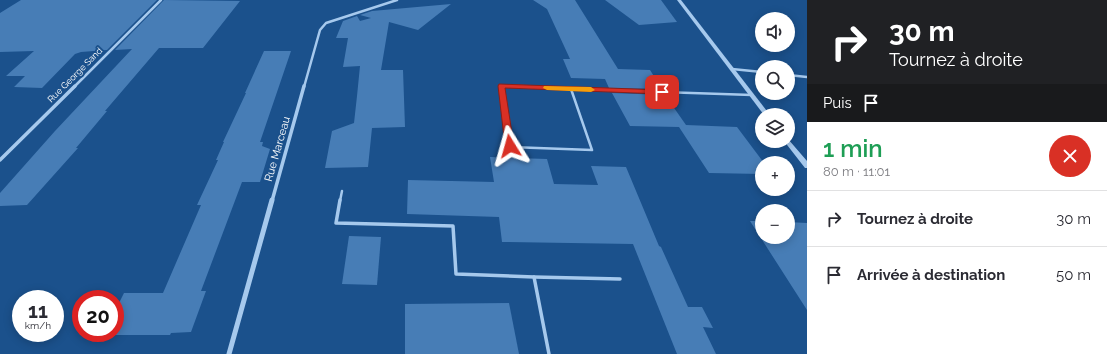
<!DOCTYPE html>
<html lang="fr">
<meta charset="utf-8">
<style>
body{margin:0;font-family:Raleway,sans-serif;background:#f7f7f7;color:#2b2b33;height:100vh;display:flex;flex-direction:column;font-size:15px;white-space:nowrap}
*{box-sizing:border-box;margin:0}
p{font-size:13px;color:#7c7c81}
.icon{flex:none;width:22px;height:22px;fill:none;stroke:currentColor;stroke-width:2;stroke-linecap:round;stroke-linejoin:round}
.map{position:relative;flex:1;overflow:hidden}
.drawer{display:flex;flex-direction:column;background:#fff;width:300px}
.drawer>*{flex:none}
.top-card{background:#202124;color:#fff;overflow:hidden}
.tools{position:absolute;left:755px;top:12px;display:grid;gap:8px}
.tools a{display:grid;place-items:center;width:40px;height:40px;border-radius:50%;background:#fff;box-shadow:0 2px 10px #0003;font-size:20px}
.speed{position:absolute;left:12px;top:290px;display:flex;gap:8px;font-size:20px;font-weight:700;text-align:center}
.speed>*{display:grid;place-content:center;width:52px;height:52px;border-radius:50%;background:#fff;box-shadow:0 2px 10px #0003;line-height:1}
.speed small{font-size:10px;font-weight:400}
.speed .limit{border:6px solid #d22;background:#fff;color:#111}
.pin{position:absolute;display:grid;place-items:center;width:34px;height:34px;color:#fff;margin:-17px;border-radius:8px;box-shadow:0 2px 6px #0006}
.me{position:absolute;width:44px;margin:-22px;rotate:352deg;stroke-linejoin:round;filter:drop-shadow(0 0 3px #0008)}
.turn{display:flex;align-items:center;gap:14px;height:84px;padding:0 16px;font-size:18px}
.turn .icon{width:52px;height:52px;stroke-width:2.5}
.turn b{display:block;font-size:28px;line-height:34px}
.then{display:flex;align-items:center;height:38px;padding:0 16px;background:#0003;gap:8px;font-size:15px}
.round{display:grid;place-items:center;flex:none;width:42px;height:42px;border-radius:21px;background:#f7f7f7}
.overview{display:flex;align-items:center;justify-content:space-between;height:68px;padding:0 16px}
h1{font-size:24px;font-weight:600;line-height:30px;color:#1e9e55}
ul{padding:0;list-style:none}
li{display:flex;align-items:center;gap:12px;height:56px;padding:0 16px;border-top:1px solid #e1e1e2}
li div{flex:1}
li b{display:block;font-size:15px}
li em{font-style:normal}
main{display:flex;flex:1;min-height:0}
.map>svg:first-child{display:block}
.building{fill:#477db6}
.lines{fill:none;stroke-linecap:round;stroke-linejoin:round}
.service-far2{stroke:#a6c9ed;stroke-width:2}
.service-far1{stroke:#a6c9ed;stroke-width:2.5}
.service{stroke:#a6c9ed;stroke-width:3.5}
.minor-far2{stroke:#a6c9ed;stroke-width:2.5}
.minor-far1{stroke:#a6c9ed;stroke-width:3.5}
.minor{stroke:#a6c9ed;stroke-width:5}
.tertiary{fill:#a6c9ed;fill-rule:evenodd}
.route{fill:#d93025;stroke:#8d1f18}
.slow{fill:#f59e0b}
.labels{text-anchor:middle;stroke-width:4;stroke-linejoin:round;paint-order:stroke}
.far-street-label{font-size:9px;fill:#fff;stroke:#1b518c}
.street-label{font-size:11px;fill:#fff;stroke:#1b518c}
</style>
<main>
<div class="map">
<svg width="807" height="354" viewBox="0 0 807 354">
<rect width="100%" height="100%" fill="#1b518c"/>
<!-- building -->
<g class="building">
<path d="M21,0H157L107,50L81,52L75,54L42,88L14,87L25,76H6L34,51L0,52V13Z"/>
<path d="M164,0L240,1L203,48H159L105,111H107L76,148H78L27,205L0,206V193L55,131L132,49L115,50Z"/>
<path d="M533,0H575L618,69L650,70L662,89L609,88L605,79L571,78L563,59H570L547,9Z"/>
<path d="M605,0H661L677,22L639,25Z"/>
<path d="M451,4L418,30L389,22L381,70H403L405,127L372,128L368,167L325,168L332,131L354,123L357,96L360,66L343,67L348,38H336L343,21L357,16L360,21L371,18L360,15L372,11Z"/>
<path d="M264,51H291L260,142H263L262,146L270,149L260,182H242L201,291H206L191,332L171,333L170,335H115V311L124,293H163L201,205H197L218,160H216L224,142H223L246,93H245Z"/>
<path d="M612,93L665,95L686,125L737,127L764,163H762V174L709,173L679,127L630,126Z"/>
<path d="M490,157L547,159L554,184L598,185L591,166L626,167L659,246L661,247L688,307H702L713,328L703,327L716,354H677L633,244L502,242L499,217L407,214L408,180L494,182Z"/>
<path d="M750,221H762V237H788V222L807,223V310Z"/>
<path d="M349,236L381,237L377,285L342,284Z"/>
<path d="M509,303L519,354H405V304Z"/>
</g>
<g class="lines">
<!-- service-far2 -->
<path class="service-far2" d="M501,87H515"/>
<!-- service-far1 -->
<g class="service-far1">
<path d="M501,86L571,89L592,150L510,147Z"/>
<path d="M571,89L752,95"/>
<path d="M340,201L342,191"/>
</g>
<!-- service -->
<g class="service">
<path d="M340,200L336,223L453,226L456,274L534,277L549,354"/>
<path d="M534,277L620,279"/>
</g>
<!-- minor-far2 -->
<g class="minor-far2">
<path d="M732,69L762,72"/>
<path d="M788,75L807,77"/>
<path d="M74,87L161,0"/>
<path d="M304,87L320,30L326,23L397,0"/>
</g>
<!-- minor-far1 -->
<g class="minor-far1">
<path d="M0,160L75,86"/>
<path d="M272,201L304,86"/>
</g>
<!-- minor -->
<path class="minor" d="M229,354L272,200"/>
<!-- tertiary -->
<g class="tertiary">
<path d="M677,0H681L770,115H764Z"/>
<path d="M788,139L807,161V168H805L784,141H788Z"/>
</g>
</g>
<!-- route -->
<path class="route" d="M499,84L662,90L665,92L662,94L505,88L514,146L510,149L505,146L498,86Z"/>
<!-- slow -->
<path class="slow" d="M544,86L591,87L595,90L591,92L547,90L543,88Z"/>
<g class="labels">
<!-- far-street labels -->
<g class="far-street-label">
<text transform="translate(75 75) rotate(-45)" y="3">Rue George Sand</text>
</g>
<!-- street labels -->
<g class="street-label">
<text transform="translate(277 149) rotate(-74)" y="4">Rue Marceau</text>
</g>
</g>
</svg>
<div class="tools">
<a><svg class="icon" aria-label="sound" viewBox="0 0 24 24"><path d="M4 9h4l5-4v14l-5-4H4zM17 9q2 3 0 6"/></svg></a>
<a><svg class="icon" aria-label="search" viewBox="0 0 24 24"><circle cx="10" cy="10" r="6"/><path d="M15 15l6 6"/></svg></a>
<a><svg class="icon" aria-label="layers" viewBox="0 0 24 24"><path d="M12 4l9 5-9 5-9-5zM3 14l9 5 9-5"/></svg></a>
<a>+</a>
<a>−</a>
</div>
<div class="speed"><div>11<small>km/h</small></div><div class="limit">20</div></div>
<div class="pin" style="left:662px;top:92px;background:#d93025"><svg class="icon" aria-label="arrive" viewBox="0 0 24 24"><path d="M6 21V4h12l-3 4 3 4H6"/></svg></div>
<svg class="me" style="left:510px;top:146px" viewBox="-20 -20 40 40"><path d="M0-17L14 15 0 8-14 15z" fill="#d93025" stroke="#fff" stroke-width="4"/></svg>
</div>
<section class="drawer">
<div class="top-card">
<div class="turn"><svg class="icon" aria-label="right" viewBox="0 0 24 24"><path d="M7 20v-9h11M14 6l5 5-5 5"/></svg><div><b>30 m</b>Tournez à droite</div></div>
<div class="then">Puis<svg class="icon" aria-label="arrive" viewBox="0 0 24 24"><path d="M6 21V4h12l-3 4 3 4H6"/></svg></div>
</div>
<div class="overview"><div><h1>1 min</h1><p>80 m · 11:01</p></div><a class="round" style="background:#d93025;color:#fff"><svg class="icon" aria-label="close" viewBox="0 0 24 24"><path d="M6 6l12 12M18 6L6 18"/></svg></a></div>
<ul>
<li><svg class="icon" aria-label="right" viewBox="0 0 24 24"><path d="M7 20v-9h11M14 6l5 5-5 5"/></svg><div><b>Tournez à droite</b></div><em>30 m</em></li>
<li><svg class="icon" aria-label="arrive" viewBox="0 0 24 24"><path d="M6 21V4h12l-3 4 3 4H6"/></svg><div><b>Arrivée à destination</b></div><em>50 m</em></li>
</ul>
</section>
</main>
